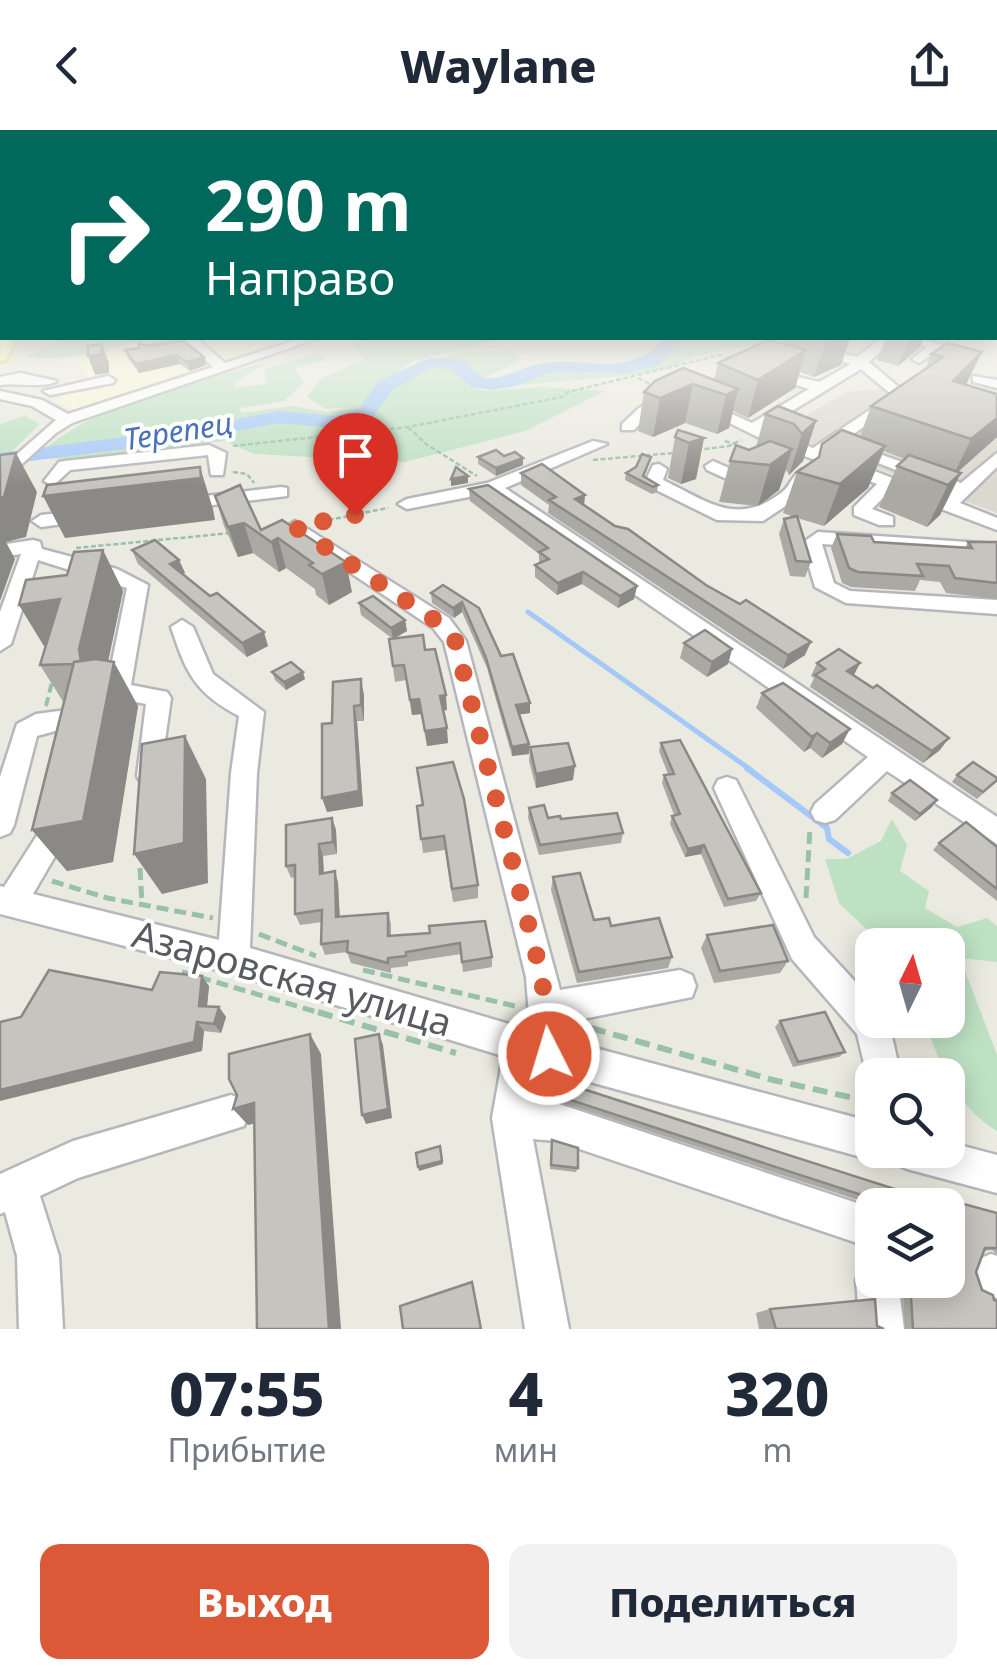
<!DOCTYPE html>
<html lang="ru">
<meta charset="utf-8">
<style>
body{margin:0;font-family:"Noto Sans",sans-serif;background:#f2f2f3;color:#1f2937;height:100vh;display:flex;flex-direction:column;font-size:38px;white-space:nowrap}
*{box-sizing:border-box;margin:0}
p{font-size:32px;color:#747a83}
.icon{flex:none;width:55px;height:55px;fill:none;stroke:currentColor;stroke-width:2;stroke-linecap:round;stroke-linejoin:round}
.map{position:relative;height:1199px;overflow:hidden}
.panel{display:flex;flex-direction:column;background:#fff;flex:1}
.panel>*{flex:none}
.guide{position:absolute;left:0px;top:0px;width:998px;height:210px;box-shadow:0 5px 25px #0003;background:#00695c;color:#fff;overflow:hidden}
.needle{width:65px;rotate:5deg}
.controls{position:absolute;left:855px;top:798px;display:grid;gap:20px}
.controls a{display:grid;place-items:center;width:110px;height:110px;border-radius:20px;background:#fff;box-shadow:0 5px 25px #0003;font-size:50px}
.pin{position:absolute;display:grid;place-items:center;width:85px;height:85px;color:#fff;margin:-102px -42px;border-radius:50% 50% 50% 0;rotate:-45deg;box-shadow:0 0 10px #0007}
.pin .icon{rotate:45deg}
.me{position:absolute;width:110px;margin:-55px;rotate:355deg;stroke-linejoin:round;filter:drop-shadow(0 0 8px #0008)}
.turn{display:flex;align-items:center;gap:35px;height:210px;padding:0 40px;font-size:45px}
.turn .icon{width:130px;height:130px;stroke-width:2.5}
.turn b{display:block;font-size:70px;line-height:85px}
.eta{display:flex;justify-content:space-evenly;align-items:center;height:170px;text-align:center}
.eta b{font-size:60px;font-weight:800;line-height:70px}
.action{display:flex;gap:20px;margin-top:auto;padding:20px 40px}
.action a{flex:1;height:115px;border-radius:20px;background:#db5937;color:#fff;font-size:40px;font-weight:800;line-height:115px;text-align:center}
.action a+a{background:#f2f2f3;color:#1f2937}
header{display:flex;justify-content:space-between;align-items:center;height:130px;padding:0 40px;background:#fff;font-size:45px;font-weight:800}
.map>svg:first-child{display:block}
.commercial{fill:#faf7d6}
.education{fill:#dbd9cf}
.green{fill:#bee1c3}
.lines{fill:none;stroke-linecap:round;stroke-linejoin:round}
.stream-far1{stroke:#a4c8f8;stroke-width:5}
.stream{stroke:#a4c8f8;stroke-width:6}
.river{fill:#a4c8f8;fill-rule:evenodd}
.minor-casing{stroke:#b6b7bc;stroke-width:5}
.major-casing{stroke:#e6d15f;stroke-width:6}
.path-far3{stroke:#99c1a9;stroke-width:2.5;stroke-dasharray:5 2.5;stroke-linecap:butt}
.path-far2{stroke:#99c1a9;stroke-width:4;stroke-dasharray:9 5;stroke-linecap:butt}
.path-far1{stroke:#99c1a9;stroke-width:5;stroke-dasharray:12 6;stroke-linecap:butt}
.path{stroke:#99c1a9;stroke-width:6;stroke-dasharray:15 8;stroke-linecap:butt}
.minor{fill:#fff;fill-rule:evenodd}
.major{fill:#f8f6a8;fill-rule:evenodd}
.wall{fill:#aaa9a3}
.shaded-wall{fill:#8b8985}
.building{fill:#c6c4be;stroke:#8b8985;stroke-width:2.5}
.route{stroke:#db5937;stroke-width:18;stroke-dasharray:0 32.4}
.labels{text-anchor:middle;stroke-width:8;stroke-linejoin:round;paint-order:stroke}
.far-water-label{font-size:30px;font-style:italic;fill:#4971b8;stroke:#fff}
.near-street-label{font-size:38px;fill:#595b60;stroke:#fff}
</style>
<header><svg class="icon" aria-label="back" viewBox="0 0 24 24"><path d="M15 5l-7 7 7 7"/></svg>Waylane<svg class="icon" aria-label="share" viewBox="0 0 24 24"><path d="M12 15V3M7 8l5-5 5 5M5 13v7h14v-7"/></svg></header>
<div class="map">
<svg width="997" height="1199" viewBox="0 0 997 1199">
<rect width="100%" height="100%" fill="#ebeae0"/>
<!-- commercial -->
<path class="commercial" d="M159,208H296L89,278L74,280L53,271L92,250L78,233L55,231Z"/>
<!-- education -->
<path class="education" d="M901,258L997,283V383L779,302L846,262Z"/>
<!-- green -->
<g class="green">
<path d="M66,208H178C126,209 78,235 25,227Z"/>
<path d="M381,208H488L493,212L415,230L397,241L463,222L511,220L522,230L467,256L485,261L543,257L605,261L525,301L405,332L254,324L224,311L77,330L35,327C97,271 189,253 268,232L236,252L234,258L267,254L264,240L316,223L326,229L295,238L304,252L284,271L240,278L241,283L292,276L327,282L359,277L326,279L307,267L320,249L365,229L351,213Z"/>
<path d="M671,208H826C783,210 739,215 697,226C685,229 675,238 662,240C608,250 555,250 502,257L547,241L590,244L638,236Z"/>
<path d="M24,286L40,294L0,333V294Z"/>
<path d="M892,689L907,715L900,741L929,761L925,778L957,797L987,788L997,796V832L960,828L997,925V1001C958,978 938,933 925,890H948V815H883L839,773L825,729H846L881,711Z"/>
</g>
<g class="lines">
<!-- stream-far1 -->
<path class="stream-far1" d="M528,482L751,640"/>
<!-- stream -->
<path class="stream" d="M747,638L827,698L829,709L848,723"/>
<!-- river -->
<path class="river" d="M665,208H682L659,235L627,243H546L516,256L491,260L471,257L451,239L432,238L392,260L373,287L335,298L279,293L185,311L0,335V323L185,299L279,281L334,286L359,279L378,252L429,228L462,230L483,248H491C510,246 526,235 545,233C595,227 627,249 665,208Z"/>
<!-- minor casing -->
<g class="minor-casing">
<g id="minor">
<path d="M196,208L225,233L302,208H319L72,293L56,303L0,354V339L56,290L32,276L0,269V261L42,270L68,284L213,237L191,215L153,220L146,216Z"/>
<path d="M882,208H896L869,232L908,265L827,323L945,368L951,362L843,319L857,316L961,353L997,323V337L960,373L997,388V400L891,360L872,379L893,387V395H879L854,385V377L877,354L766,311L693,275L705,272L752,293L809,259L761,244V238L819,252L851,234L805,220V214L857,227ZM861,239L892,265L813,318L764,298Z"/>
<path d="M901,208H920L945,216L919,233L912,229L927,217Z"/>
<path d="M20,243L57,251C44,259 17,252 0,255V247Z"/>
<path d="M108,246L115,250L113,253L50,265L43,261Z"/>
<path d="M973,246L997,250V258L973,252Z"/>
<path d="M663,267L675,270L649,284L634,300H622V294L639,278Z"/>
<path d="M593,311L607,314L505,358L997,687V714L887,641L835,690L825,693L815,690L811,682L815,674L868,627L489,363L407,379L398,374L407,369L487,353Z"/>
<path d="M209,315L226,323L223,345H211L208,325L70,340L53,356L44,351L59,332L65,331Z"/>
<path d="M713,331L740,343L754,338L763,343L740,355L707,340L705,336Z"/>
<path d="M659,334L667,339L663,350C707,371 736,397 781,363C790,357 790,348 801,340L816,344L805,353L802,365L763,391L717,390L648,356L645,352L653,335Z"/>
<path d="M281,357L287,358V366L180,379L171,374L180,369Z"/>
<path d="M86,380L92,382V390L41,397L32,391L41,385Z"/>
<path d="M295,391L449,488L466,511L560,860L680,840L692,845L696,856L692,867L563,893L565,910L872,992V1020H887L872,1030L536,937L532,971L556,973L872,1078V1118L556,1011L533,1009L569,1199H525L492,988L503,926L234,844L0,784V756L4,757L52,682L62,679L72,682L76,690L33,764L219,810L231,643L239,586C195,563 186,543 171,497L182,490L193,497L213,544L264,582L257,643L250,818L530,900L526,847L444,512L433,498L288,401L286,397Z"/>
<path d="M818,402L997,414V426L822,414L834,453L850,461L997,470V484L846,473L815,457L802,413Z"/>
<path d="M33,410L40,412L42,419L117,439L148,455L131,555L167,562L171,568L159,653L150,656L141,653L137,646L146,574L110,567L106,561L127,458L38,430L11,514L0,521V482L21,424L0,427V415Z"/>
<path d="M74,579L83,582L94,603L90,610H72L66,598L37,606L14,695L10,703L0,707V647L17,594L36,584Z"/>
<path d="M727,647L736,650L814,807L872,870V890H888L901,945H872L870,958L857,904L792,829L714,658L718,650Z"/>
<path d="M231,965L244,970L249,983L244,996L78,1048L40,1066L59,1126L63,1199H19L17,1126L5,1082L0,1084V1044L73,1011Z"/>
<path d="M948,1012L997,1025V1063L907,1039L894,1033L888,1020H948Z"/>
<path d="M991,1124L997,1126V1168L976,1160L970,1145L976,1130Z"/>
<path d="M872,1131V1150H898L904,1199H860L856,1150L862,1135Z"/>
</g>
</g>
<!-- major casing -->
<g class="major-casing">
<path id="major" d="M2,205L17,208L6,230L0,231Z"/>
</g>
<!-- path-far3 -->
<g class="path-far3">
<path d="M638,248L656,257"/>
<path d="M408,297L426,314L477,346"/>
<path d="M725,311L734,314"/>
<path d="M233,316L408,297L562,267L568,262L720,225L732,229"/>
<path d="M697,320L729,316L741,310"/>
<path d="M593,330L673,323"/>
<path d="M233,342L247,344L254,353"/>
<path d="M314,393L388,378"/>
<path d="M76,418L231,403"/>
</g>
<!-- path-far2 -->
<path class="path-far2" d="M46,576L52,552"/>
<!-- path-far1 -->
<g class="path-far1">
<path d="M140,738L142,774"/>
<path d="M52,751L107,768L213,788"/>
<path d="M806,768L810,698"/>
<path d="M259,804L316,826"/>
<path d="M363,840L519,877"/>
<path d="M182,842L327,885"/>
</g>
<!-- path -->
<g class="path">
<path d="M318,882L456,923"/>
<path d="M591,898L773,950L872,972"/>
</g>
<!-- minor -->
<use href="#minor" class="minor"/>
<!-- major -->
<use href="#major" class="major"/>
</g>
<!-- wall -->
<g class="wall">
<path d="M785,208H850L841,235L814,247L800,242L795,258L748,288L733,281L729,298L717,304L685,293L653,307L638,301L644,262L714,250L718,233L783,214Z"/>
<path d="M886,208H924L919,218L898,236L877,230Z"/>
<path d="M948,213L966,255L997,264V307L958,342L940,385L927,397L879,377L897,336L905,329L884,321L868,358L824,396L797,388L811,432L805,447L790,446L779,404L784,389L794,387L783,383L797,342L818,327L860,307L871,276L925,240L931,224Z"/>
<path d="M148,216L204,227L206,235L190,241L180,234L139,243L128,228L125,220Z"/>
<path d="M765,284L816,291L803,331L789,345L786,340L779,360L758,376L719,372L730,331L756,317Z"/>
<path d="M675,307L704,308L696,349L681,354L668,348Z"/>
<path d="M504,326L523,328V335L496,346L478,334V327Z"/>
<path d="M651,327L644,347L658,355L657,362L652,364L625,350L626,343Z"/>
<path d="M521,343L584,375L706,455L740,474L805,525L783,539L548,383L549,375L521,355Z"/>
<path d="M469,359L637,456L634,469L618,478L582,454L557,465L535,447V435L539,433V424L470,371Z"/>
<path d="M215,366L261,400L282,390L352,462L329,475L316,465L315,459L286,438L279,442L253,423L238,427L224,396Z"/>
<path d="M837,404L874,412L965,418L968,412H997V469L946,463L940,452L920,450L915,461L851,457L842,453L831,418Z"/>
<path d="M132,420L179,430L185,443L183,444L268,516L247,527L138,434Z"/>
<path d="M123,461L108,531L138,576L113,732L67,741L32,700L64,573L40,535L46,516H44L19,475Z"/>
<path d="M431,463L479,478L530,583L519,584L529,624L512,626L487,538L462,482L454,488L432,473Z"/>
<path d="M359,473L405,490L407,501L393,509L361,485Z"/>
<path d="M389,509L425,520L447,580H443L448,613L427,616L421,584L412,585L406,550L395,552Z"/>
<path d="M684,513L732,519L728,534L707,547L680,528Z"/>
<path d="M817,533L854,545L940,620L923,633L810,557L814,548L811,546Z"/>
<path d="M272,542L305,549L286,560L275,550Z"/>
<path d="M762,563L842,614L822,628L810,618L804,622L756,578Z"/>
<path d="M364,565V591H357L363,676L327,682L332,593Z"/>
<path d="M661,613L761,763L756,771L724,777L701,724L685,727L670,694L672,686L674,685L662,653L664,645L668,644L659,621Z"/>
<path d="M530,617L573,650L536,658L529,631Z"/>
<path d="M957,645L997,651L977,669L952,652Z"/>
<path d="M892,663L937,670L932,677L915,691L888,671Z"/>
<path d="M423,675L478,755V768L453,772L445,720L423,723L417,676Z"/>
<path d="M529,678L548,688L561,689L623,703L621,713L539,725L528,688Z"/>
<path d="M332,688L336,700L337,724L323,726L324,743L335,741L338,753L340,787L388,783L391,794V806L430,803L492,827V837L463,842L461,824L408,832V836L391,838V843L351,833L347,822L325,825L321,814L322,792L300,795L295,784V747L291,748L286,736Z"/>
<path d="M939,713L997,717V771L933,720Z"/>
<path d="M553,747L594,790L611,796L672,827L668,838L577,853L551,760Z"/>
<path d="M707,805L788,831L780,843L714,853L701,818Z"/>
<path d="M209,856L207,877H219L226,887L221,903L204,901L202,921L152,860Z"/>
<path d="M780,891L845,922L839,927L793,937L775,897Z"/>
<path d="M555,950L926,1070L934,1066L997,1083V1124L992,1120L984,1121L976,1142L997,1199H905L902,1150H948V1075H873L551,969Z"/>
<path d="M551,1014L578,1038L576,1042L550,1039Z"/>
<path d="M770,1179L877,1196L884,1199H759L756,1183Z"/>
</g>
<!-- shaded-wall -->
<g class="shaded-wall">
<path d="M832,208H850L841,235L814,247L826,210Z"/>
<path d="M910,208H924L919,218L898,236Z"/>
<path d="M102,214L109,233V243L95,245L88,226Z"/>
<path d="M806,220L795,258L748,288L758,250Z"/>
<path d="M982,222L966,255L953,251Z"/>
<path d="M177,225L180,234L139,243L136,234Z"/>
<path d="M204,227L206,235L190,241L187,232Z"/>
<path d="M693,254L685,293L653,307L660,268Z"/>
<path d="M738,259L729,298L717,304L726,265Z"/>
<path d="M997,288V307L953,346L971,309Z"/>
<path d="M816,291L803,331L789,345L802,304Z"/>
<path d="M704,308L696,349L681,354L689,313Z"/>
<path d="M885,316L868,358L824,396L840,354Z"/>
<path d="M792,319L779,360L758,376L770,335Z"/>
<path d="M16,323L37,362L26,407L6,412L15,429L0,471V368Z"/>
<path d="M523,328V335L496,346V338Z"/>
<path d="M200,337L213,379L215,390L65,408L43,366Z"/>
<path d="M961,343L940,385L927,397L948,355Z"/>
<path d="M468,346V353L451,356V349Z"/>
<path d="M585,365L584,378L575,369Z"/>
<path d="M244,393L253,423L238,427L228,397Z"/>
<path d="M278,408L286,438L279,442L271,412Z"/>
<path d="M103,420L123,461L102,560L81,534L79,519L81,510L44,516L19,475Z"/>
<path d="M179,430L185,443L176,448L170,434Z"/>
<path d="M346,432L352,462L329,475L322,444Z"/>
<path d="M583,442L582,454L557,465L558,453Z"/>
<path d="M637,456L634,469L618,478L620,466Z"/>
<path d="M462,472V482L454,488L453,478Z"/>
<path d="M405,490L407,501L393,509L391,498Z"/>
<path d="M264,502L268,516L247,527L242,513Z"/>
<path d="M811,512L805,525L783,539L788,525Z"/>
<path d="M732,519L728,534L707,547L712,532Z"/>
<path d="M114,532L138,576L113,732L67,741L32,700Z"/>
<path d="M860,533L854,545L847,541Z"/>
<path d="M303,542L305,549L286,560L284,552Z"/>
<path d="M361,549L364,565V591L361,575Z"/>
<path d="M446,565L447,580L441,581L440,566Z"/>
<path d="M419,569L421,584L412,585L410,570Z"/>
<path d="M530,573V583L516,585V575Z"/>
<path d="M354,576L357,591L363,676L327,682L322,668Z"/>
<path d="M447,598L448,613L427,616L425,601Z"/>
<path d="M850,599L842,614L822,628L830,613Z"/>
<path d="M817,603L810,618L804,622L812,607Z"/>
<path d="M185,606L206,649L208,753L162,764L134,724Z"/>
<path d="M949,608L940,620L923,633L932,621Z"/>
<path d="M529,614V624L512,626V617Z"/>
<path d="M575,636L573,650L536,658V644Z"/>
<path d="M937,670L932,677L915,691L920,684Z"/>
<path d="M332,688L336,700L337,724L333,712Z"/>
<path d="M319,714L323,726L324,755L320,744Z"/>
<path d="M704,715L701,724L685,727L688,719Z"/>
<path d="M335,741L338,753L340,798L336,787Z"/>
<path d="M202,846L209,856L206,886L199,876Z"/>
<path d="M219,877L226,887L221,903L214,894Z"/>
<path d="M197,892L204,901L202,921L0,971V960Z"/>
<path d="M310,904L321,924L341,1199H329Z"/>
<path d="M379,904L383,915L392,988L366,994L362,985Z"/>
<path d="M254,973L268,990L248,995L233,979Z"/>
<path d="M442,1031L443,1034L419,1041L418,1037Z"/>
</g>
<!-- building -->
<g class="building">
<path d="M768,210L806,220L758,250L718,233Z"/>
<path d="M184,211L204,227L187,232L177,225L136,234L125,220L139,218V213L148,216Z"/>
<path d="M948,213L982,222L953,251L997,264V288L971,309L871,276L943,227L931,224Z"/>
<path d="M102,214V224L88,226V216Z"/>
<path d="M683,238L738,259L726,265L693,254L660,268L644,262L655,251Z"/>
<path d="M778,276L816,291L802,304L794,294L765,284Z"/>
<path d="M678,300L704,308L689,313L675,307Z"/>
<path d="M842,300L885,316L840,354L797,342L819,327L822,314Z"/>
<path d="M770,311L792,319L770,335L730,331L736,315L749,320Z"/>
<path d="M496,320L504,326L515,322L523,328L496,338L478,327Z"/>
<path d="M16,323L4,367L0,368V325Z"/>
<path d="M642,324L651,327L643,346L658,355L653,357L626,343L636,337Z"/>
<path d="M909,325L961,343L948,355L897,336Z"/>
<path d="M542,334L585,365L575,369L615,396L628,399L706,455L740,474L746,470L811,512L788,525L549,370L556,367L521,343Z"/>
<path d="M200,337L201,348L43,366L47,355Z"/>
<path d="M456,337L468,346L451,349Z"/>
<path d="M240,355L261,400L282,390L346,432L322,444L309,435L313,433L278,408L271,412L244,393L228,397L215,366Z"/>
<path d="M488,355L637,456L620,466L583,442L558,453L535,435L549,429L539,422L548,418L469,359Z"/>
<path d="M797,386L811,432L796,431L784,389Z"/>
<path d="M837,404L871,406L874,412L972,418L968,412H997V453L955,448L949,436L917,434L923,446L858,442L849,438Z"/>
<path d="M155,410L179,430L170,434L210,466L217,463L264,502L242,513L132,420Z"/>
<path d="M103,420L79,519L81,531L74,532V534L40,535L60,469L19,475L26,450L67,445L74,422Z"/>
<path d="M443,455L479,478L501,526L513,524L530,573L516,575L529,614L512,617L486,528L462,472L453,478L431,463Z"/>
<path d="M373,466L405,490L391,498L359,473Z"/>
<path d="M705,500L732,519L712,532L684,513Z"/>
<path d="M423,505L425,520L435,519L446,565L440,566L447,598L425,601L419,569L410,570L404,535L393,536L389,509Z"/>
<path d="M839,519L860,533L847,541L873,558L877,555L949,608L932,621L815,545L825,539L817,533Z"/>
<path d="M96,529L114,532L83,691L32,700L74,532Z"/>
<path d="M291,532L303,542L284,552L272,542Z"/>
<path d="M361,549V575L354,576L359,661L322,668V594L332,593L333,552Z"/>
<path d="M783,553L850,599L830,613L817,603L812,607L762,563Z"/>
<path d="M185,606L184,713L134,724L142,614Z"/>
<path d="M680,610L761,763L728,769L704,715L688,719L672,686L680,684L664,645L674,644L661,613Z"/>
<path d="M568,613L575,636L536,644L530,617Z"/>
<path d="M453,632L464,669L478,755L452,759L444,706L421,709L417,676L423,675L417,638Z"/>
<path d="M973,632L997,648V650L983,662L957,645Z"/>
<path d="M910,650L937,670L920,684L892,663Z"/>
<path d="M544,675L548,688L560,686L561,689L617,683L623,703L540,715L529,678Z"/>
<path d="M332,688L333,712L319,714L320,744L335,741L336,787L388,783V806L430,803L429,796L485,791L492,827L462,832L460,813L406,822V826L388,828V833L347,822L348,811L321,814L322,780L295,784V735L286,736V695Z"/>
<path d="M966,692L997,717V759L939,713Z"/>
<path d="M580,743L594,790L609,788L611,796L659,788L672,827L579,842L553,747Z"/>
<path d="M773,795L788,831L720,841L707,805Z"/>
<path d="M49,840L152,860L160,842L202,846L199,876L219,877L214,894L197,892L194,912L0,960V892L21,887Z"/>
<path d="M825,882L845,922L798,932L780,891Z"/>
<path d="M310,904L329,1199H257L254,973L233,979L237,965L229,949V924Z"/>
<path d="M379,904L388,979L362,985L355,909Z"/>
<path d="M555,950L935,1072L934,1066L997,1083V1118H985L976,1142L982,1160L993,1165L994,1170L997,1171V1199H913L910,1150H948V1075H881L880,1071L552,964Z"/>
<path d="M552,1010L578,1018V1038L551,1035Z"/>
<path d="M440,1016L442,1031L418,1037L416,1023Z"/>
<path d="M472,1152L481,1199H403L400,1176Z"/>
<path d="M875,1169L877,1196L884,1199H776L770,1179Z"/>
</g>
<!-- sky -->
<linearGradient id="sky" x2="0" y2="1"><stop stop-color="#8dbcee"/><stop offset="0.53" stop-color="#f6f6f1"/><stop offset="1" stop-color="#f6f6f1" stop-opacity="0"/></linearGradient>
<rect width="997" height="356" fill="url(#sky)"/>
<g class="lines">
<!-- route -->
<path class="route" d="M355,385L295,397L441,494L455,510L542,847L549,924"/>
</g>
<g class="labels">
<!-- far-water labels -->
<g class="far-water-label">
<text transform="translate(178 302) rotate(-9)" y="10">Терепец</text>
</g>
<!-- near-street labels -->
<g class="near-street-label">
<text transform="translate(292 849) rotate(16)" y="13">Азаровская улица</text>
</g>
</g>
</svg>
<div class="controls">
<a><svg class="needle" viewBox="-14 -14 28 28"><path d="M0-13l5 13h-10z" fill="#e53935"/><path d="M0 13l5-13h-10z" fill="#747a83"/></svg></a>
<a><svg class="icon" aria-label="search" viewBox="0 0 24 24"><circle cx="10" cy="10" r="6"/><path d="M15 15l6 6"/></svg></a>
<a><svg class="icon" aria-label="layers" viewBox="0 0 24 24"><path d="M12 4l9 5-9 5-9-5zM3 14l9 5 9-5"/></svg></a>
</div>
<div class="pin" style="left:355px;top:385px;background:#d93025"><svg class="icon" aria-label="arrive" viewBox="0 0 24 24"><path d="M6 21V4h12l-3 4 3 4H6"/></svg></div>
<svg class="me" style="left:549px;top:924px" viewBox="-20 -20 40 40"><circle r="17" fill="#db5937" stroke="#fff" stroke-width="3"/><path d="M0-11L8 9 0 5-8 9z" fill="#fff"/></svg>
<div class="guide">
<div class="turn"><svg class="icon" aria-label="right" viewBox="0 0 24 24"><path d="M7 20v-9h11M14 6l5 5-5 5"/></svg><div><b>290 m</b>Направо</div></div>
</div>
</div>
<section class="panel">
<div class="eta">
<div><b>07:55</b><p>Прибытие</p></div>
<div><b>4</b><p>мин</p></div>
<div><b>320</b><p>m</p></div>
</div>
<div class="action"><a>Выход</a><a>Поделиться</a></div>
</section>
